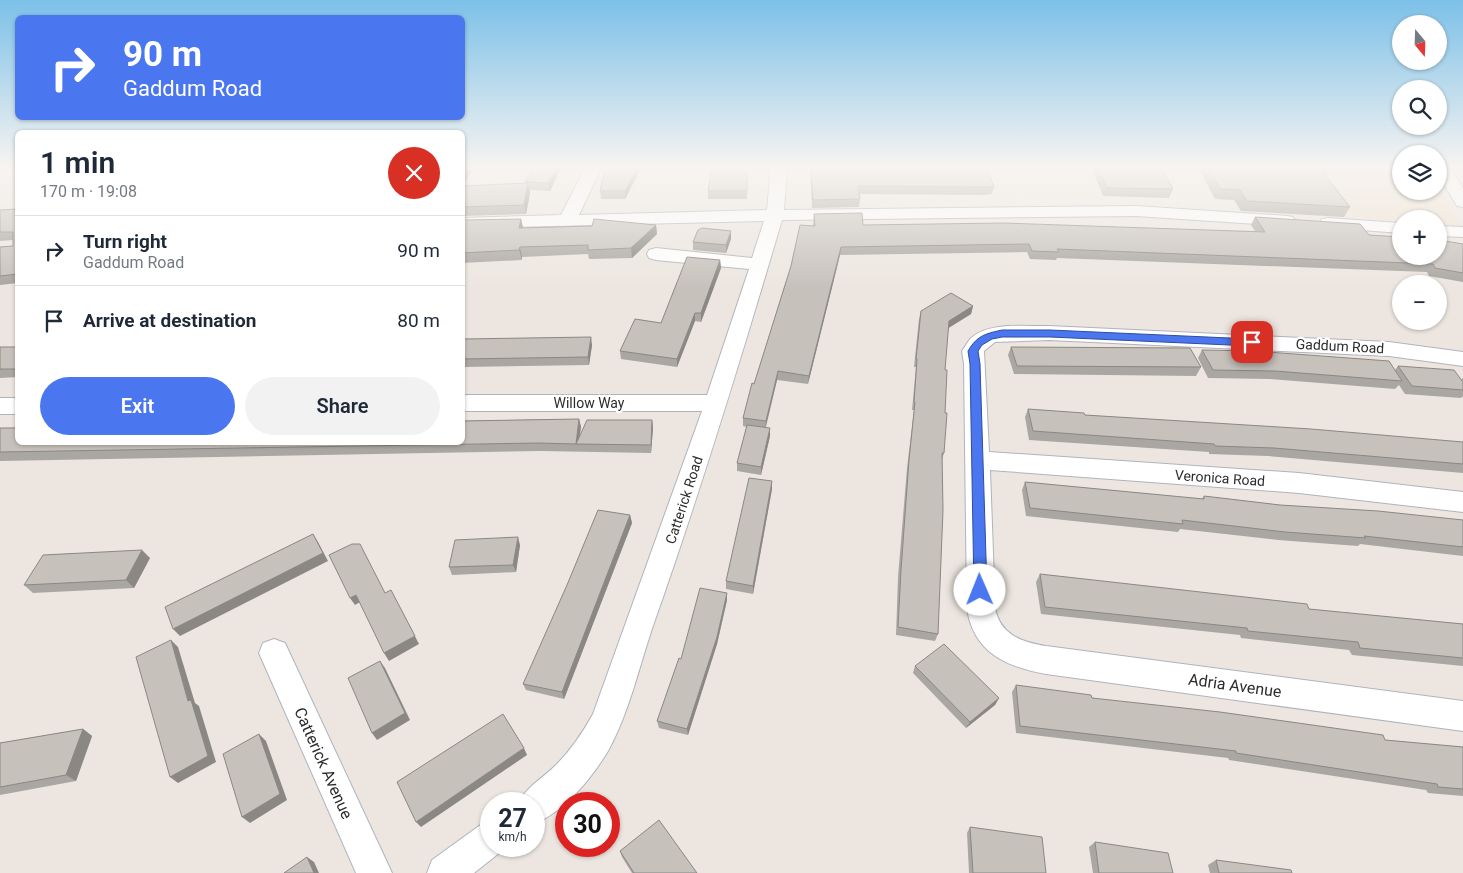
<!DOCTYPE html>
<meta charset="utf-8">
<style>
body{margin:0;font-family:Roboto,sans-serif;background:#f2f2f3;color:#1f2937;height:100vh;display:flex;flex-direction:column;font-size:19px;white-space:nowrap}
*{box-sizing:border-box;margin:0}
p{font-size:16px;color:#747a83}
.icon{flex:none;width:28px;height:28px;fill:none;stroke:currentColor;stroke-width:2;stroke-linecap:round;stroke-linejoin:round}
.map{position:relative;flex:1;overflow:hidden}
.details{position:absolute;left:15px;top:130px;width:450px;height:315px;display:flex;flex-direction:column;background:#fff;border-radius:8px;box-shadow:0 1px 4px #0004}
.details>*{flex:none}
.banner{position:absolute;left:15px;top:15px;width:450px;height:105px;border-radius:8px;box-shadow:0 1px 4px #0004;background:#4a76ef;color:#fff;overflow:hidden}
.needle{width:32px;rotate:161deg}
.controls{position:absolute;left:1392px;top:15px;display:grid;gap:10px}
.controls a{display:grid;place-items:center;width:55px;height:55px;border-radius:50%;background:#fff;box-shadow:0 1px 4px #0004;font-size:25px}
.speed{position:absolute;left:480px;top:792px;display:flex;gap:10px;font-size:25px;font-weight:700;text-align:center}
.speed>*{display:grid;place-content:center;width:65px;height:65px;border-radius:50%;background:#fff;box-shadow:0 1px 4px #0004;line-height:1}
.speed small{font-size:12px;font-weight:400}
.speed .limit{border:8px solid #d22;background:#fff;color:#111}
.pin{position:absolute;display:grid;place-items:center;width:42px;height:42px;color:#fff;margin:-21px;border-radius:10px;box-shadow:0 2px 8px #0006}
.me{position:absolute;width:55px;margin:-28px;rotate:359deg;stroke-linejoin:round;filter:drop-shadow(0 0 4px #0008)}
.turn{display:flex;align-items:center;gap:18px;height:105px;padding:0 25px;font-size:22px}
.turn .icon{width:65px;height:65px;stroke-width:2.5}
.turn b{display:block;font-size:35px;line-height:42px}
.round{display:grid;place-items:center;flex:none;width:52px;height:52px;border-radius:26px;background:#f2f2f3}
.headline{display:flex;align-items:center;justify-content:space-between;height:85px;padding:0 25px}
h1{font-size:30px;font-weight:600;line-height:38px}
.primary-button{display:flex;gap:10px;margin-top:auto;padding:10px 25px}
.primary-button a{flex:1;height:58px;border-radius:30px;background:#4a76ef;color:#fff;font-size:20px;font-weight:600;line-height:58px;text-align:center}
.primary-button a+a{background:#f2f2f3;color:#1f2937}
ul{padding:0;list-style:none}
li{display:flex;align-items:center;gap:15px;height:70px;padding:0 25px;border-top:1px solid #e0e1e3}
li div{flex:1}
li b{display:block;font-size:19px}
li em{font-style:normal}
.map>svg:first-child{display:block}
.education{fill:#ede2d1}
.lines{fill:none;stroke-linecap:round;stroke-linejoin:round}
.minor-casing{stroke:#b0b3bc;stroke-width:2}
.minor{fill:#fff;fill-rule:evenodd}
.wall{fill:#aaa6a1}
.shaded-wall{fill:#8b8783}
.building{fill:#c6c1bb;stroke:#8b8783}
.route{fill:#4a76ef;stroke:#304d9b}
.labels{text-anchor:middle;stroke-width:4.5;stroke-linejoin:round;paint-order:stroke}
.street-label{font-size:14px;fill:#2c2c2c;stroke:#fff}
.near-street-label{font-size:16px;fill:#2c2c2c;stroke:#fff}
</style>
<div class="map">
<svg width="1463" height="873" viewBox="0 0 1463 873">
<rect width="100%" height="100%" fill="#ede6e0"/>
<!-- education -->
<path class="education" d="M1008,166H1401V191H1439V189L1463,226L1439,224V219H1401V221L1354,217L1323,181L1172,172L1170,170Z"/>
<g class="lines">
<!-- minor casing -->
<g class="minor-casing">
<g id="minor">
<path d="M586,166H602L579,215L767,210L771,166H787L784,210L1136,206L1287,216L1293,217L1296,221L1293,225L1287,226L1136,216L782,220C742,355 701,490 654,623C639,666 630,711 608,751C591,779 565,811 534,824V804H518C525,788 544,777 556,765C571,750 583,732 593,714L702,411H462V395H707L749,269L656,260L649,258L647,254L649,250L656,248L752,258L764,221L462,228V218L561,215Z"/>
<path d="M1439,166H1449L1463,188V207L1457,206L1439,176Z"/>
<path d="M1328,218L1401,223V233L1322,227L1319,223L1322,219Z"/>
<path d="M1439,226L1463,227V237L1439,236Z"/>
<path d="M1049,326L1389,342L1463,352V366L1389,356L1049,340L995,342L984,351L989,452L1299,473L1463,492V512L1299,493L990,470L995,608C1000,635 1022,642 1046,646L1463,701V731L1046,674C1006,667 973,652 967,608L964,364L962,351C965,347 968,341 971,338C990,321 1026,327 1049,326Z"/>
<rect x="0" y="398" width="18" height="16"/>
<path d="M274,639L285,643L392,873H356L259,653L263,643Z"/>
<path d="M491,821V846H505L503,850L474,873H427L432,860L479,826Z"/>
</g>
</g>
<!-- minor -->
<use href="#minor" class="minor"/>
</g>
<!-- wall -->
<g class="wall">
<path d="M535,166H562L550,191L530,190V193L526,214L462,216V186L525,183V182Z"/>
<path d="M607,166H642L625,199H601L600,191Z"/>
<path d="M810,166H986L994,187L992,194L984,195L859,194L860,199L859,207L812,208Z"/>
<path d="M1091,166H1160L1173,189L1169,198L1103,196Z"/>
<path d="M1197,166H1331L1332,167L1326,176L1350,207L1344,217L1241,211L1234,200L1215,199Z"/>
<path d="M743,172H747V199H708V191Z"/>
<path d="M18,209V283L0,285V247L13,246V240L0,241V210Z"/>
<path d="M814,214L863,225L1255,231L1251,225L1255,217L1369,235L1463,244V282L1429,276L1427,272L1057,258L1056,260L1030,259L1027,252L840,255L808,384L777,380L766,427L770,436L761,475L737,471V463L747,427L743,426V418L754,384L813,226Z"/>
<path d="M521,219L523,228L656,225L657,234L632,258L589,259L588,254L522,257V260L462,263V220Z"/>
<path d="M731,239L726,253L693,250V242Z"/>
<path d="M720,260L721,268L701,322L695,321L677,367L621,359L620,351L661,323Z"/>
<path d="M973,306L971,314L948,328L945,370L944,453L942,460L938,634L935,641L896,635L898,577L907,468L914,410H912L916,367H914L919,319L921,311Z"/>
<path d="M462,339L592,345L589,365L462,367Z"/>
<path d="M0,347H18V377L0,378Z"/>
<path d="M1011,347L1201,367L1196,376L1014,374L1008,355Z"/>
<path d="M1202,350L1395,370L1398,366L1461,380L1463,378V396L1461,398L1405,394L1399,385L1395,389L1270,379L1208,378L1198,358Z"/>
<path d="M1028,409L1085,415L1463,442V473L1268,456L1209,454V452L1029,440L1025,417Z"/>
<path d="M579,419L581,427L580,435L652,420L653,428L651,453L541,451L0,461V428Z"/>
<path d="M1025,482L1202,499L1204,496L1280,505L1463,520V556L1360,544L1358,546L1278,540L1180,529L1178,532L1026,516L1022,490Z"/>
<path d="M772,489L753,594L726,589V581Z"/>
<path d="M630,515L632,523L564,699L526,690L523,684Z"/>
<path d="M520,545L516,572L452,575L449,567Z"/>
<path d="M150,558L134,588L33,593L24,585Z"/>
<path d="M1040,574L1309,609L1463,624V666L1352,655L1349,650L1241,638L1240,635L1041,614L1036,582Z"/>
<path d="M727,593V600L717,644L688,735L659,728L657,721L681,659Z"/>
<path d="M915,666L999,698L995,705L966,728L913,673Z"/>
<path d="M1016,685L1092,698L1385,740L1463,747V796L1428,793L1426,790L1229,760L1228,758L1016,733L1012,692Z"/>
<path d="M83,729L92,736L76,781L0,795V743Z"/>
<path d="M970,827L1046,873H969L967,833Z"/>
<path d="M1095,842L1173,873H1093L1089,847Z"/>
<path d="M620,851L697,873H632L622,857Z"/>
<path d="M1216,860L1292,873H1210L1208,865Z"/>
</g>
<!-- shaded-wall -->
<g class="shaded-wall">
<path d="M467,166H476L462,185V172Z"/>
<path d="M557,166H562L550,191L548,183Z"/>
<path d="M638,166H642L625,199V191Z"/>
<path d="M528,183L530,193L526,214L524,205Z"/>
<path d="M521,219L523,228H519Z"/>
<path d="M656,225L657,234L632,258L631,248Z"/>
<path d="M731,231V239L726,253V245Z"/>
<path d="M520,247L522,257V260L519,250Z"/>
<path d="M841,247L840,255L808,384L809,376Z"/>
<path d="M720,260L721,268L701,322V313Z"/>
<path d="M973,306L971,314L947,329L949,321Z"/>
<path d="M695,313V321L677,367V359Z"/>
<path d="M591,337L592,345L589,365L588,357Z"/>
<path d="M778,371L777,380L765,429L766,421Z"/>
<path d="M579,419L581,427L578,444H576Z"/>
<path d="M652,420L653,428L651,453V445Z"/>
<path d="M770,428V436L761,475V467Z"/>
<path d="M772,481V489L753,594V586Z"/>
<path d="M630,515L632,523L564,699L562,692Z"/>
<path d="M313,534L318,542L328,561L180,636L173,629Z"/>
<path d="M518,537L520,545L516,572L513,565Z"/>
<path d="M142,550L150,558L134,588L126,580Z"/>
<path d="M727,593V600L717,644L688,735L687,729Z"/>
<path d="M356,595L360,602L355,605L350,598Z"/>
<path d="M395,598L419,644L389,661L384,653Z"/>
<path d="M171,640L178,647L195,703L199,706L216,762L178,783L170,777L188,701Z"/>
<path d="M380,661L385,668L410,720L377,740L372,733Z"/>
<path d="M999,698L995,705L966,728L970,722Z"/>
<path d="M83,729L92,736L76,781L66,775Z"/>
<path d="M259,734L266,741L287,800L250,823L242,817Z"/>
<path d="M524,748L527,755L421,827L416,822Z"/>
<path d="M307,857L314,862L319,873H314Z"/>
</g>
<!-- building -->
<g class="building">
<path d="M462,166H467L462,172Z"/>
<path d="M535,166H557L548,183L525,182Z"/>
<path d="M607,166H638L625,191H600L605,169Z"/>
<path d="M712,166H743V172H747V191H708Z"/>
<path d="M811,166H986L994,187H986L858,186L860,199L813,200Z"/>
<path d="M1097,166H1160L1173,189L1107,188Z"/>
<path d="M1207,166H1331L1332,167L1318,166L1350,207L1247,201L1240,190L1220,189Z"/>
<path d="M528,183L524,205L462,207V186Z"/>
<path d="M18,209V274L0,276V247L13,246V232H0V210Z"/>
<path d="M862,213L863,225L1003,223L1265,232L1255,217L1360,224L1369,235L1401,237V256H1439V240L1463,244V273L1435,268L1433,264L1057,249L1059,252L1032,251L1029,244L841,247L809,376L778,371L766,421L743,418L752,383L754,384L791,266L800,225L815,226L814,214Z"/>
<path d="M521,219L519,228L592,226L594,219L656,225L631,248L588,250V245L520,247L519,250L462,253V220Z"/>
<path d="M702,228L731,231L726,245L693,242L698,230Z"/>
<path d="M687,257L720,260L701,313H695L677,359L620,351L635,319L661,323Z"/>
<path d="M951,293L973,306L949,321L945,370H947L945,413H947L944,453H942L943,510L938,634L898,627L901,570L909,460L915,402H914L917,359H916L921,311Z"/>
<path d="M591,337L588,357L462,359V339Z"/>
<rect x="0" y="347" width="18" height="22"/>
<path d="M1011,347L1190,348L1201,367L1017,366Z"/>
<path d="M1202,350L1254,351L1389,361L1402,381L1275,371L1213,370Z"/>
<path d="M1398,366L1454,370L1463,382V390L1412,386Z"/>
<path d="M1028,409L1084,413L1085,415L1311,429L1463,442V464L1274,448L1215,446L1214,444L1033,431Z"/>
<path d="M579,419L576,444L538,443L0,452V428H18V442H462V421Z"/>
<path d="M587,420H652L651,445L576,444Z"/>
<path d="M747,425L770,428L761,467L737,463Z"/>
<path d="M749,478L772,481L753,586L726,581Z"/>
<path d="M1025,482L1204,499V496L1280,505L1378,511L1463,520V547L1364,536L1366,538L1285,532L1182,520L1183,524L1030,508Z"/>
<path d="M598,510L630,515L562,692L523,684L567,585Z"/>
<path d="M313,534L323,553L173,629L165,607Z"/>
<path d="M518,537L513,565L449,567L455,540Z"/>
<path d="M352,544H360L385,593L391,590L415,636L384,653L356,595L350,598L329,555Z"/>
<path d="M142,550L126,580L24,585L43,555Z"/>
<path d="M1040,574L1307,604L1309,609L1463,624V658L1360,648L1358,642L1248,631L1247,628L1045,607Z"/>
<path d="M700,588L727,593L717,637L687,729L657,721L679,658L681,659Z"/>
<path d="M171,640L188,701L191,700L208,756L170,777L136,657Z"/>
<path d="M944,644L999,698L970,722L915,666Z"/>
<path d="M380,661L405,713L372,733L348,678Z"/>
<path d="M1016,685L1091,695L1092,698L1220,712L1383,735L1385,740L1463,747V789L1438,787L1437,784L1236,753V751L1020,726Z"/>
<path d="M503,714L524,748L416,822L397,782Z"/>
<path d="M83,729L66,775L0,787V743Z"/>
<path d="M259,734L280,794L242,817L223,754Z"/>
<path d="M659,820L697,873H634L620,851Z"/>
<path d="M970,827L1042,837L1046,873H973Z"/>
<path d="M1095,842L1168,853L1173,873H1099Z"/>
<path d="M307,857L314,873H284Z"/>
<path d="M1216,860L1291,870L1292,873H1219Z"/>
</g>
<!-- sky -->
<linearGradient id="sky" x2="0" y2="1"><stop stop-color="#7cc0e8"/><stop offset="0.58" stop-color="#f7f4f1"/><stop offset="1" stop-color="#f7f4f1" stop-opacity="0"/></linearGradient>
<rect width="1463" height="288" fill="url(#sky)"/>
<!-- route -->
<path class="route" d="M1002,330H1050L1252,339L1257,342L1252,346L1050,337H1002L992,339L982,345L978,351L980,364L987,590L985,594L980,595L976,594L974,590L970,364L968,351C977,336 984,334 1002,330Z"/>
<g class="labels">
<!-- street labels -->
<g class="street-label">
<text transform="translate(1340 346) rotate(3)" y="5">Gaddum Road</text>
<text x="589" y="408">Willow Way</text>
<text transform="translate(1220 478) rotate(4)" y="5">Veronica Road</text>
<text transform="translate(684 500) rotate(-72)" y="5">Catterick Road</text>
</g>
<!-- near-street labels -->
<g class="near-street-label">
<text transform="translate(1235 685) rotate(8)" y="6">Adria Avenue</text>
<text transform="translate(324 763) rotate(66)" y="6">Catterick Avenue</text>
</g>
</g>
</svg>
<div class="controls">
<a><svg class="needle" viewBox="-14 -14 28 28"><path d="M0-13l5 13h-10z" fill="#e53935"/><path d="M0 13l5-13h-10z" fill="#747a83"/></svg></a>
<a><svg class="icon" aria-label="search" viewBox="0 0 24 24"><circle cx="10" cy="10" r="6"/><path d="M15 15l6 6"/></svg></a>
<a><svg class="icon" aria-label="layers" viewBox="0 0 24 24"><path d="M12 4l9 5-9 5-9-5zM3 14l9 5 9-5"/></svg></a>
<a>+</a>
<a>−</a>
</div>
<div class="speed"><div>27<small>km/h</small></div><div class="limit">30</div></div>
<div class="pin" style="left:1252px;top:342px;background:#d93025"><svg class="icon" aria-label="arrive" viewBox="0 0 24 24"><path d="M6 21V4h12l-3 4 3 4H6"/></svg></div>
<svg class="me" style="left:980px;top:590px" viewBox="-20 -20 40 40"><circle r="19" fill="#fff"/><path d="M0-13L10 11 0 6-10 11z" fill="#4a76ef"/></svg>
<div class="banner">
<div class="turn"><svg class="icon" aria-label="right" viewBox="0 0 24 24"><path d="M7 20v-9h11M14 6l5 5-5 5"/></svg><div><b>90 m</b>Gaddum Road</div></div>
</div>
<section class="details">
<div class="headline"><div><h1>1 min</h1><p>170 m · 19:08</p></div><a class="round" style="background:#d93025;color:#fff"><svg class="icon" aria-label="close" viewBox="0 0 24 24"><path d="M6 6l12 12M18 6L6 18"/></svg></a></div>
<ul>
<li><svg class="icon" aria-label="right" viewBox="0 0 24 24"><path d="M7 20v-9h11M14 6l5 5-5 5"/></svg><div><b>Turn right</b><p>Gaddum Road</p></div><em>90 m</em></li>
<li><svg class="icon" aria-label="arrive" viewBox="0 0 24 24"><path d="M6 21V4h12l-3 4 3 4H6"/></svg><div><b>Arrive at destination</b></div><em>80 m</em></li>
</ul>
<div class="primary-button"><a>Exit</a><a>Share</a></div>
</section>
</div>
